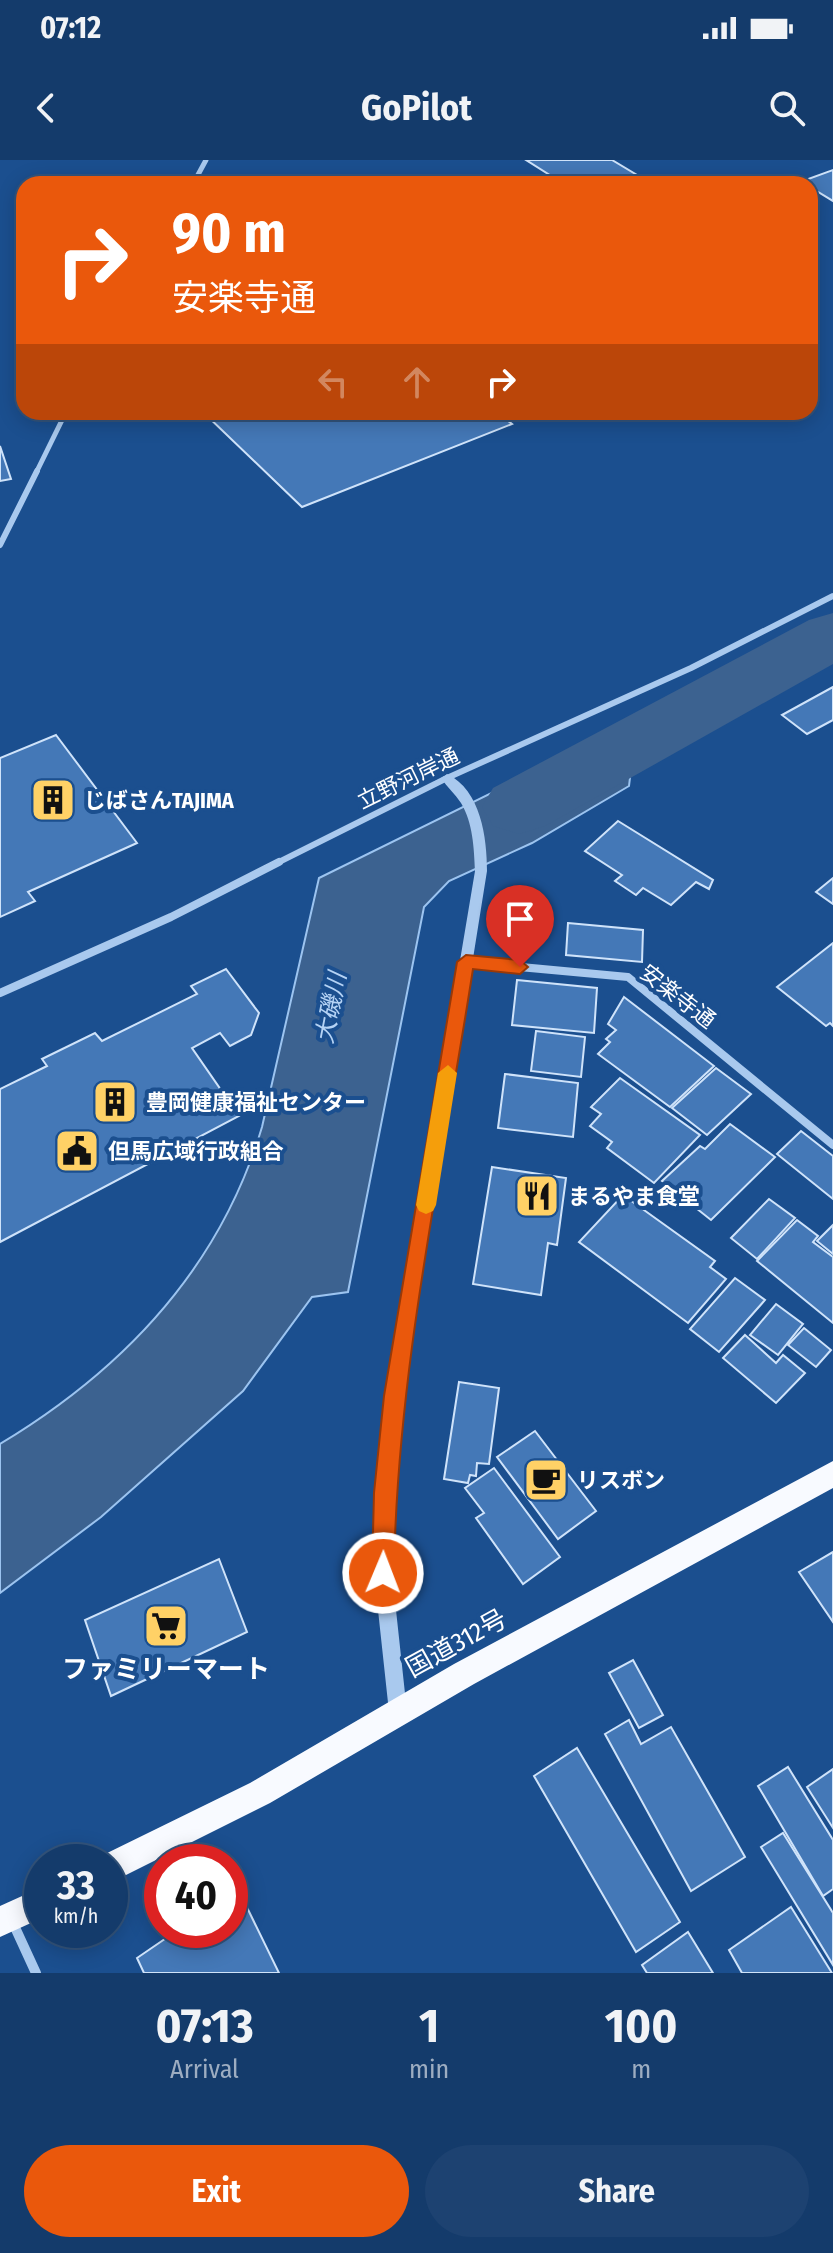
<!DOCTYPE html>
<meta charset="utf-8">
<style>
body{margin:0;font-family:"Fira Sans Condensed","Noto Sans JP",sans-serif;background:#1d4271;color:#f1f3f6;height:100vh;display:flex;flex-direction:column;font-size:30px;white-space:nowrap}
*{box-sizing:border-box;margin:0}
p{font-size:26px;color:#9dadc1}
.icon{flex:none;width:44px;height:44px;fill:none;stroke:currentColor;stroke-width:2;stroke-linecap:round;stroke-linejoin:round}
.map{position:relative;height:1813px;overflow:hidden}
.sheet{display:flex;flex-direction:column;background:#143b6b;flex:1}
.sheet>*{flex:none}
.hud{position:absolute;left:16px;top:16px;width:802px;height:244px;border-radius:24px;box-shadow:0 4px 20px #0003,0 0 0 2px #33557e;background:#ea580c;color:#fff;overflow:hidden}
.speed{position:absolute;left:24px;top:1684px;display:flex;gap:16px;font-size:40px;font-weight:700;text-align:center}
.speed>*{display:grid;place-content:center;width:104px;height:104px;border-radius:50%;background:#143b6b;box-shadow:0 4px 20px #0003,0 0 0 2px #33557e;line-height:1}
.speed small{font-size:20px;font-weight:400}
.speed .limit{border:12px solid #d22;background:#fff;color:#111}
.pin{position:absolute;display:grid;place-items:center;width:68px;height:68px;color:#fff;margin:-82px -34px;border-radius:50% 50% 50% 0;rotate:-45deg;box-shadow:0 0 8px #0007}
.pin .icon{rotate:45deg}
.me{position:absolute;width:88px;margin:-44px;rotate:1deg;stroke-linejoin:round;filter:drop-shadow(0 0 6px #0008)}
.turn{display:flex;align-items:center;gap:28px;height:168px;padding:0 24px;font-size:36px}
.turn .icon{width:104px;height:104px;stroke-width:2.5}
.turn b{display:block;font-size:56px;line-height:68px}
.lanes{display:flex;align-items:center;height:76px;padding:0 24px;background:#0003;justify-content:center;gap:40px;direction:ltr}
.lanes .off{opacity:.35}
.eta{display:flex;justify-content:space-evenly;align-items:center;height:136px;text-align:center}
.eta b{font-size:48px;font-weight:700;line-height:56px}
.action{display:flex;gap:16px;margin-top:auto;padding:16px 24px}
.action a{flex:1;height:92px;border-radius:48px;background:#ea580c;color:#fff;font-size:32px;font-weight:700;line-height:92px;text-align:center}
.action a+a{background:#1d4271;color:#f1f3f6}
.status{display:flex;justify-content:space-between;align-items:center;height:56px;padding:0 40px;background:#143b6b;direction:ltr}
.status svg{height:22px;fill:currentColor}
header{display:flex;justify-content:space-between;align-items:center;height:104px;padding:0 24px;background:#143b6b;font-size:36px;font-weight:700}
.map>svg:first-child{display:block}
.water{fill:#3c6290;stroke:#9cc4f0;stroke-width:2}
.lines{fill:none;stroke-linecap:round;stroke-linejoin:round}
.river{fill:#3c6290;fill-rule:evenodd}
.building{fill:#4478b7;stroke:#cfe3fa;stroke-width:2}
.minor-far3{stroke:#a9c9ee;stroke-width:5}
.minor-far2{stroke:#a9c9ee;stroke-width:6}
.minor-far1{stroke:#a9c9ee;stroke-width:8}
.minor{stroke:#a9c9ee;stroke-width:10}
.tertiary{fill:#a9c9ee;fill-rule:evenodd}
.trunk{fill:#f8faff;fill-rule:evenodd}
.route{fill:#ea580c;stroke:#983908;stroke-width:2}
.slow{fill:#f59e0b}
.labels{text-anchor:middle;stroke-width:8;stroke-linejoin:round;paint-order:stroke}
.street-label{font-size:22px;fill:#fff;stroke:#1b4f8f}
.poi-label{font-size:22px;font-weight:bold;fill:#fff;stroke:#1b4f8f;text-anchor:start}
.water-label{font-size:24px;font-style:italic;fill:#b5d3f5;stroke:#1b4f8f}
.near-street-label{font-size:26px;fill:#fff;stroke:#1b4f8f}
.near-poi-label{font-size:26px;font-weight:bold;fill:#fff;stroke:#1b4f8f}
</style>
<div class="status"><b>07:12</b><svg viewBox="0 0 49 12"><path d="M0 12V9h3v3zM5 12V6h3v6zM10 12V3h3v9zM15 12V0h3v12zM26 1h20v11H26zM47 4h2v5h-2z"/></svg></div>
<header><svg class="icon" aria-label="back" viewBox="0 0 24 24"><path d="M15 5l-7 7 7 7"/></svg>GoPilot<svg class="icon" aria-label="search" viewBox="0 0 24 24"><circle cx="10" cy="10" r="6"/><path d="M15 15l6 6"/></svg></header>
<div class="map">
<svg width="833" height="1813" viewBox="0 0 833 1813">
<rect width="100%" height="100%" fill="#1b4f8f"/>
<!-- water -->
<path class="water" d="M605,577L632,601L629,626L532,683L449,721L424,747L348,1132L312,1137L243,1231L101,1357L0,1433V1284C123,1210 220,1108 262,967L319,718Z"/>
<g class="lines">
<!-- river -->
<path class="river" d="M833,453V504L545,666L519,674L493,666L482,647L493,628L809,460Z"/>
</g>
<!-- building -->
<g class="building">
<path d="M526,0H612L652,24H564Z"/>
<path d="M833,10V41L810,27V24L800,22Z"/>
<path d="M203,252H497L512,264L302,347Z"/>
<path d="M0,286L11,319L0,321Z"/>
<path d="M833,527V560L807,574L782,555Z"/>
<path d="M56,575L137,683L28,732L35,741L0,757V598Z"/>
<path d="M618,661L713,720L709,729L696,722L671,745L643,728L636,735L615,721L622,715L585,691Z"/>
<path d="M833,718V744L816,732Z"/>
<path d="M568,763L643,770L642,802L566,795Z"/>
<path d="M833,783V866L830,863L826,866L777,827Z"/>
<path d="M226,809L259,853L251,875L230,886L220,873L192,888L239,956L0,1082V929L47,906L42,899L95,873L102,881L197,834L191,826Z"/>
<path d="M517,820L597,828L594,873L512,865Z"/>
<path d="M624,837L714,906L670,947L598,894L610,882L606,879L616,870L608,864Z"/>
<path d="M536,871L585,877L581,917L531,911Z"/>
<path d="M716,908L751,934L707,975L672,948Z"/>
<path d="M505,914L578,923L573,977L498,968Z"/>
<path d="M620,918L700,975L654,1023L607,988L612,982L590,966L601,954L591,947Z"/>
<path d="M730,964L775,997L711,1060L662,1021L700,986L705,989Z"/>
<path d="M801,971L833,996V1039L777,994Z"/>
<path d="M492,1007L566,1018L557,1085L548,1083L541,1135L473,1124Z"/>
<path d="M623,1035L715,1101L710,1107L726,1119L688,1163L579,1082Z"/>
<path d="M769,1039L795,1058L757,1099L731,1078Z"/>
<path d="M797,1060L818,1076L813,1082L833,1097V1163L757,1101Z"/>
<path d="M833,1065V1094L817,1081Z"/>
<path d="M735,1118L765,1140L719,1192L690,1169Z"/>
<path d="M776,1144L803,1164L778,1195L750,1175Z"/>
<path d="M804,1168L831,1190L816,1207L788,1185Z"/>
<path d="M745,1175L776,1203L783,1195L805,1213L776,1243L723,1198Z"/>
<path d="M459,1222L499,1228L489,1304L477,1303L476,1316L470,1315L468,1323L444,1319Z"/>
<path d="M535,1271L596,1351L558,1379L497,1297Z"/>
<path d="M494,1308L560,1397L523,1424L476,1358L484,1353L465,1328Z"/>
<path d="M833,1392V1462L799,1412Z"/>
<path d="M219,1399L247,1472L111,1536L85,1460Z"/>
<path d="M633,1500L663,1555L639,1568L609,1513Z"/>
<path d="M629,1560L641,1584L671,1567L745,1697L691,1731L605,1574Z"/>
<path d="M577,1588L680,1762L636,1792L534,1616Z"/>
<path d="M788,1607L833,1680V1729L823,1736L758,1626Z"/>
<path d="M833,1609V1668L807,1627Z"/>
<path d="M783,1673L833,1753V1805L761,1687Z"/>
<path d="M238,1729L279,1813H144L137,1798L178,1770H230V1735Z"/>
<path d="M791,1747L832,1813H742L729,1790Z"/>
<path d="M688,1772L713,1813H647L642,1805Z"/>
</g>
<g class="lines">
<!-- minor-far3 -->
<g class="minor-far3">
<path d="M193,24L206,0"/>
<path d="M36,313L66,252"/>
</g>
<!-- minor-far2 -->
<g class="minor-far2">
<path d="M0,385L37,311"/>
<path d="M275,704L447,618L691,508L833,436"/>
</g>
<!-- minor-far1 -->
<g class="minor-far1">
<path d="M466,802L628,817L833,985"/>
<path d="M0,833L171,757L279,702"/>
</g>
<!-- minor -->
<path class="minor" d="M13,1763L36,1813"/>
<!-- tertiary -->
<path class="tertiary" d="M447,614C481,630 487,678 487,711L403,1236L393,1333L392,1413L407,1552L404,1558L398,1561L392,1558L389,1552L374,1413L377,1333L387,1236L475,711C474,688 473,663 461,643C455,634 447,627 441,618Z"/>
<!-- trunk -->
<g class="trunk">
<path d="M833,1301V1328L474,1524L270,1643L110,1723V1702H97L99,1697L250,1623L454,1504Z"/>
<path d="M42,1727V1758L0,1777V1746Z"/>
</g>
</g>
<!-- route -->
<path class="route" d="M466,795L520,800L528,807L520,814L473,809C442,1009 397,1211 394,1413L391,1421L383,1425L375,1421L372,1413L374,1333L384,1236L457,802Z"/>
<!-- slow -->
<path class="slow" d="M448,905L457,913L436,1045L433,1051L426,1054L419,1051L416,1045L438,913Z"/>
<!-- icons -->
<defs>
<g id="building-square" transform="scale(2.3)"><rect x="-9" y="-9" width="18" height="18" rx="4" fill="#ffd166" stroke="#1b4f8f"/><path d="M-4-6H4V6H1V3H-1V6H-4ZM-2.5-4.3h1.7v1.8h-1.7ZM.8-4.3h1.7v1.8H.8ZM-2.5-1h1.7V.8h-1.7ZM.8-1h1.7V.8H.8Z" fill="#111"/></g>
<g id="civic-square" transform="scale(2.3)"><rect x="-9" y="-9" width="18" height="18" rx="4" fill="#ffd166" stroke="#1b4f8f"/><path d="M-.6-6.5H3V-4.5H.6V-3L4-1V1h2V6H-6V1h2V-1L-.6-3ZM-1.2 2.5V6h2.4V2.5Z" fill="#111"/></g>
<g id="restaurant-square" transform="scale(2.3)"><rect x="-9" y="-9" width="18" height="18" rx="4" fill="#ffd166" stroke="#1b4f8f"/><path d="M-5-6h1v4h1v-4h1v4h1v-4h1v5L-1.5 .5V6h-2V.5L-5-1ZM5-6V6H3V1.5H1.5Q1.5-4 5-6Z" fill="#111"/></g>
<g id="cafe-square" transform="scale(2.3)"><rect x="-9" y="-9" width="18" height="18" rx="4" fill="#ffd166" stroke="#1b4f8f"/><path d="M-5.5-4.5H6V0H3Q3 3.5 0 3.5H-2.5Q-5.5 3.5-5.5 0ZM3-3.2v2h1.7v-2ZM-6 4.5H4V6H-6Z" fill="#111"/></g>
<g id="supermarket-square" transform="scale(2.3)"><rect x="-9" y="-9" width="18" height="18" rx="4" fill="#ffd166" stroke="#1b4f8f"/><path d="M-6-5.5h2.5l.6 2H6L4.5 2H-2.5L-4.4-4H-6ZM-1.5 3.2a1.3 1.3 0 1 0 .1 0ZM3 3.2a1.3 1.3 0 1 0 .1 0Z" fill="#111"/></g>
</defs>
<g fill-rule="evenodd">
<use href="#building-square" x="53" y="640"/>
<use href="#building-square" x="115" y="942"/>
<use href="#civic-square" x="77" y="991"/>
<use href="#restaurant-square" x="537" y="1036"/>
<use href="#cafe-square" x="546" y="1320"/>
<use href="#supermarket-square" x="166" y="1466"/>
</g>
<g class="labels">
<!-- street labels -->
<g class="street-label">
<text transform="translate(408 618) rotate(-26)" y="8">立野河岸通</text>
<text transform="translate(678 836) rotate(38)" y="8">安楽寺通</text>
</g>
<!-- poi labels -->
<g class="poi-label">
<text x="84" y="648">じばさんTAJIMA</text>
<text x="146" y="950">豊岡健康福祉センター</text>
<text x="108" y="999">但馬広域行政組合</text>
<text x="568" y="1044">まるやま食堂</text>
<text x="577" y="1328">リスボン</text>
</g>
<!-- water labels -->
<g class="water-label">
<text transform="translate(331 848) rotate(-79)" y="8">大磯川</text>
</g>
<!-- near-street labels -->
<g class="near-street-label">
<text transform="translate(456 1483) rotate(-29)" y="9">国道312号</text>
</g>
<!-- near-poi labels -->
<g class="near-poi-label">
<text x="166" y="1518">ファミリーマート</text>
</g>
</g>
</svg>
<div class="speed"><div>33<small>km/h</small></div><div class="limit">40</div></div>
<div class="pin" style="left:520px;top:807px;background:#d93025"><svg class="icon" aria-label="arrive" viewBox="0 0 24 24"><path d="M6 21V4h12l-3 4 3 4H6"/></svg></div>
<svg class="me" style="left:383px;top:1413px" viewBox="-20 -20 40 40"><circle r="17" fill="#ea580c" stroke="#fff" stroke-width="3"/><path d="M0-11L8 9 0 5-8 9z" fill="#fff"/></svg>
<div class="hud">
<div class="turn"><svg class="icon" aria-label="right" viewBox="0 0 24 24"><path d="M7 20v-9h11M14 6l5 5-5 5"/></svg><div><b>90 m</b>安楽寺通</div></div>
<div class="lanes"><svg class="icon off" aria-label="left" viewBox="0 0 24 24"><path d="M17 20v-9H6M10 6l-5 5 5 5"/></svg><svg class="icon off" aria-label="ahead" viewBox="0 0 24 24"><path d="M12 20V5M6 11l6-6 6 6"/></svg><svg class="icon" aria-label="right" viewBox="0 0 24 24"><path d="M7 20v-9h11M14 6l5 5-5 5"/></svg></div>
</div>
</div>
<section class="sheet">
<div class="eta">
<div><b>07:13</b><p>Arrival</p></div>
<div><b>1</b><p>min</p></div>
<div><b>100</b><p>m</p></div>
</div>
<div class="action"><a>Exit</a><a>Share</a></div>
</section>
